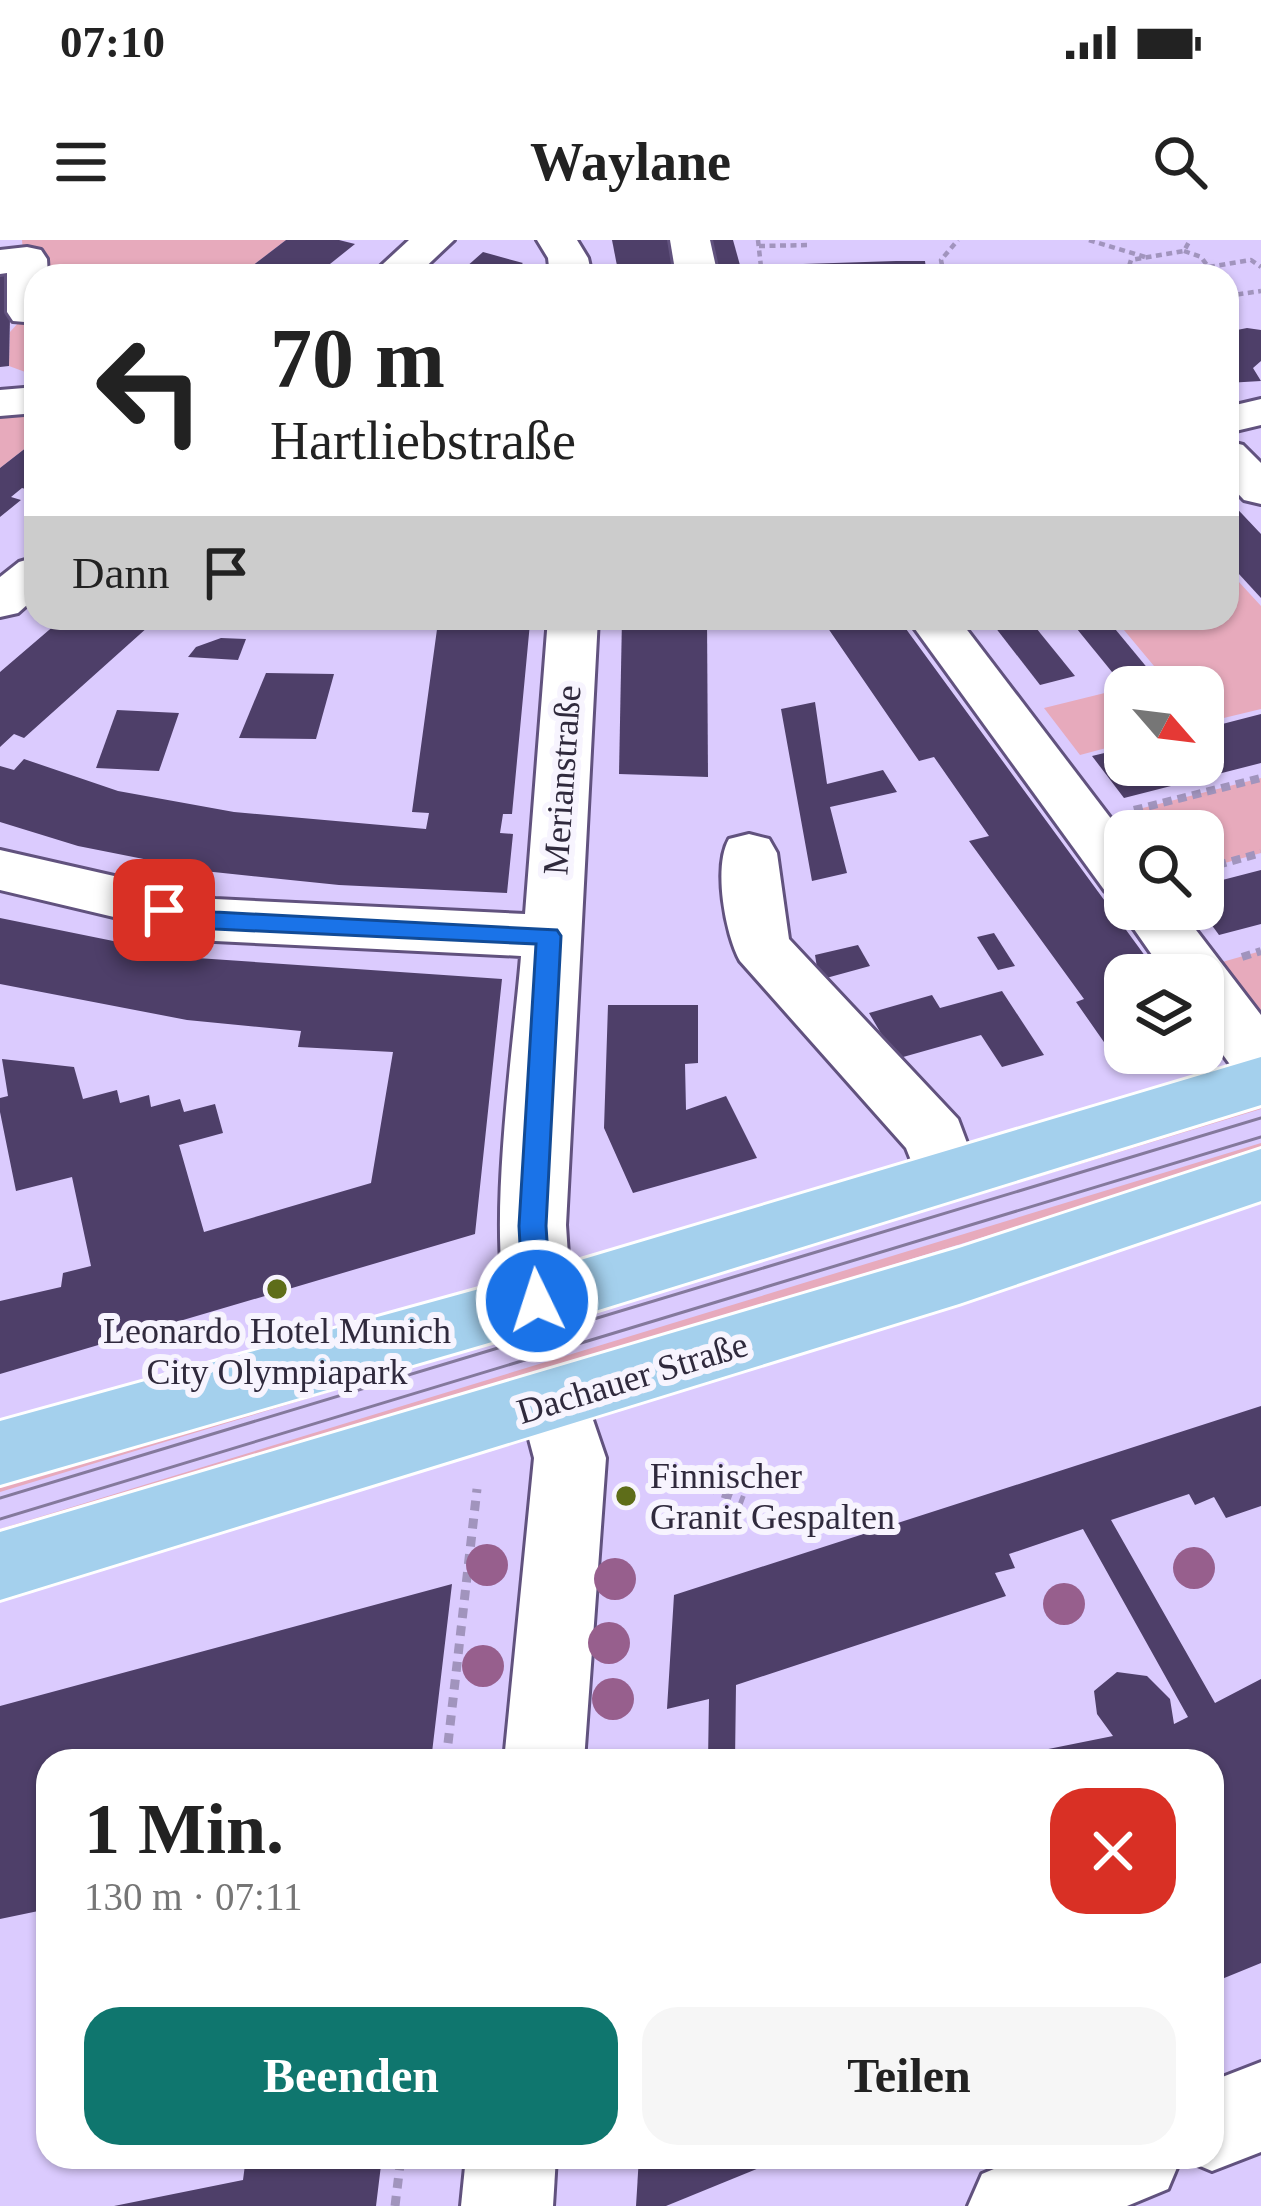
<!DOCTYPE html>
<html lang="de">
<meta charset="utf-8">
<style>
body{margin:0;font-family:"Times New Roman",serif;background:#f6f6f6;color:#222;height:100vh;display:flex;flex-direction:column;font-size:45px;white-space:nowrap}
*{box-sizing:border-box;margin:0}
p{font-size:39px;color:#767676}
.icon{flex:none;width:66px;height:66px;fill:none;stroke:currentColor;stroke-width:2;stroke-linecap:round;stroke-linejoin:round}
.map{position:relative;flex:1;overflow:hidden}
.side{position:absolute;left:36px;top:1509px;width:1188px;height:420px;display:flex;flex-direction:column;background:#fff;border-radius:36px;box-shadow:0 3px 9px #0004}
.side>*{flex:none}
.hud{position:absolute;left:24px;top:24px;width:1215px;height:366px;border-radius:36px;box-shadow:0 3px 9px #0004;background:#fff;color:#222;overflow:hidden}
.needle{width:78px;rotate:118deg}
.controls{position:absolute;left:1104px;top:426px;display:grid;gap:24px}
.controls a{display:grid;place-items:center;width:120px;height:120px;border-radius:24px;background:#fff;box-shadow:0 3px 9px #0004;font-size:60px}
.pin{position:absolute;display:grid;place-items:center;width:102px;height:102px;color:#fff;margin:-51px;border-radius:24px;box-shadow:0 6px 18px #0006}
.me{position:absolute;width:132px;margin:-66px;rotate:356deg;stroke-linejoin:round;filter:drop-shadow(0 0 9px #0008)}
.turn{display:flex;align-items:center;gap:42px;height:252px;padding:0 48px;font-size:54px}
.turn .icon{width:156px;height:156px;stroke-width:2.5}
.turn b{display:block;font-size:84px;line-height:102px}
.then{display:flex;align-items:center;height:114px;padding:0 48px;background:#0003;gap:24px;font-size:45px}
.round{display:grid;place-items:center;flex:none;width:126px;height:126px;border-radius:36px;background:#f6f6f6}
.summary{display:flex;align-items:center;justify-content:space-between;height:204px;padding:0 48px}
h1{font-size:72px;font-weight:800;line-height:90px}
.cta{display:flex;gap:24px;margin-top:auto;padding:24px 48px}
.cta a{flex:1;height:138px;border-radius:36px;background:#0f766e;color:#fff;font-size:48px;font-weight:800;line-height:138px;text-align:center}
.cta a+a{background:#f6f6f6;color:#222}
.status{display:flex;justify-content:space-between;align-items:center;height:84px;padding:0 60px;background:#fff;direction:ltr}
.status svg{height:33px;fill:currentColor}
header{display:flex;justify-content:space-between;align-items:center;height:156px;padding:0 48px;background:#fff;font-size:54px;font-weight:800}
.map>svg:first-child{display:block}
.green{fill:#e7aabc}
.building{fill:#4e3f69}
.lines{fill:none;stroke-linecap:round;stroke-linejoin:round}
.minor-casing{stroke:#61527e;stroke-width:6}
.major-casing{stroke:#fff;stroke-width:6}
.path-far2{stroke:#a194bd;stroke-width:4.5;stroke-dasharray:6 4.5;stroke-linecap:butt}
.path-far1{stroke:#a194bd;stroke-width:8;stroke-dasharray:9 6;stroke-linecap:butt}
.path{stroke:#a194bd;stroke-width:9;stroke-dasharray:10 8;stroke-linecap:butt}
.minor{fill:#fff;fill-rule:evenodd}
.major{fill:#a4d0ed;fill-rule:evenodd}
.tram{stroke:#84799c;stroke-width:3}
.tree{fill:#975f8d}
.route{fill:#1a73e8;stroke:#114b97;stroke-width:3}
.poi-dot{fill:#5e6d19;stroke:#f7f4fe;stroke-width:4.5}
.labels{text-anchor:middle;stroke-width:12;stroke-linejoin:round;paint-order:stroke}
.street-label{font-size:36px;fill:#302a3d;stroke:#f7f4fe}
.poi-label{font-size:36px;fill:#302a3d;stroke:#f7f4fe}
</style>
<div class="status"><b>07:10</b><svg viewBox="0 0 49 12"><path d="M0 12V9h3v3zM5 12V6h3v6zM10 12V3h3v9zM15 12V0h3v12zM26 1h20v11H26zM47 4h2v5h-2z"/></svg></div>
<header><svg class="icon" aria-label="menu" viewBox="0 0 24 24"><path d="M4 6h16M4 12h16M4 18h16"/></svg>Waylane<svg class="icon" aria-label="search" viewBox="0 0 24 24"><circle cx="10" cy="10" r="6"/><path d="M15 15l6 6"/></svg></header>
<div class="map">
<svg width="1261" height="1966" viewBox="0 0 1261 1966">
<rect width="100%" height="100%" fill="#dbcbfe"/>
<!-- green -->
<g class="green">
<path d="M22,0H286L239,36H36V136L9,126L10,92L28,72Z"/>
<path d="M0,163L36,168V200L0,228Z"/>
<path d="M1227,329L1261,366V469L1203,483V447H1130L1164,438L1114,378H1227Z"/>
<path d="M1125,448V503L1080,515L1044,468Z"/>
<path d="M1261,538V613L1203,629V591H1141L1127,572Z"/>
<path d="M1261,711V779L1194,730Z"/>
<path d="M1261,863V869L0,1252V1243Z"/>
<path d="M1261,903V912L0,1298V1289Z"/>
</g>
<!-- building -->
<g class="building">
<path d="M286,0H339L355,4L315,36H239Z"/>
<path d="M612,0H672L681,36H619Z"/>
<path d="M708,0H733L743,36H718Z"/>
<path d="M483,12L523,23L509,36H456Z"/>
<path d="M896,21H925L927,36H773L772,25Z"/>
<path d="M11,30L9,126L0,127V31Z"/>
<path d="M1247,88L1261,90V121L1253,128L1261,141L1227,143V92Z"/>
<path d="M36,200V252L22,248L11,257L21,260L0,277V228Z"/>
<path d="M1227,258L1261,294V358L1227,321Z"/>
<path d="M63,378H158L24,498L14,494L0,507V432Z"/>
<path d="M451,378H522L521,383H530L512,574H503L500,593L513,594L507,653L339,645L204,631L78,606L0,582V526L14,530L24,519L118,551L234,572L426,589L429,573L412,572L438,382H450Z"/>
<path d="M622,378H707L708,537L619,534Z"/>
<path d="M821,378H898L1159,735H1125V811L1113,815L1076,762L1084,759L969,601L989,596L934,517L919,521Z"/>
<path d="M988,378H1028L1075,436L1040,445Z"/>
<path d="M1068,378H1106L1154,436L1121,443Z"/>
<path d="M221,398L246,399L238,420L188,417L196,407Z"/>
<path d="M266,433L334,434L316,499L239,498Z"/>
<path d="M815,462L827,544L883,530L897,552L830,567L847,633L812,641L781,469Z"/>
<path d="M117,470L179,473L159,531L96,528Z"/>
<path d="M1261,474V523L1124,558L1092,516L1125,508V525H1203V489Z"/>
<path d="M1261,630V684L1219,695L1200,669L1203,645Z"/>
<path d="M0,678L197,718L502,739L475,994L0,1134V1061L61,1047L63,1033L91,1026L72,937L16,951L0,872V858L8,856L2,819L74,827L83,859L117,850L120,863L149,855L151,867L180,859L184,872L215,864L223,893L179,905L204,992L371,943L393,812L298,807L301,791L187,780L0,744Z"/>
<path d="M994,693L1015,726L998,730L977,697Z"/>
<path d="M858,705L870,726L819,740L815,715Z"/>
<path d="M1002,751L1044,815L1002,827L981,795L896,819L869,773L932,755L940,768Z"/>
<path d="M608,765H698V823L685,824L686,870L726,856L757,918L633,953L604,888Z"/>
<path d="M1261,1166V1266L1226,1278L1214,1257L1195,1265L1189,1254L1111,1280L1215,1463L1261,1439V1723L1212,1743V1521H989L1113,1496L1097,1474L1094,1451L1117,1432L1147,1436L1170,1459L1174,1484L1188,1477L1083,1289L1009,1314L1015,1328L995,1333L1006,1356L736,1445L735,1521H708L709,1459L667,1469L674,1355Z"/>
<path d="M452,1344L431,1521H48V1669L0,1679V1466Z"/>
<path d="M246,1917H382L376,1966H114L243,1940Z"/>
<path d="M639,1917H786L666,1966H636Z"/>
</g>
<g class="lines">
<!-- minor casing -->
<g class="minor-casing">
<g id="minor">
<path d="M409,0H454L416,36H370Z"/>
<path d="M537,0H577L588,18L592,36H550L548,18Z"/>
<path d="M670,0H710L718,36H676Z"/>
<path d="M27,7L41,10L47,19L48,36H36V83L13,81L7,72V33L0,34V10Z"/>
<path d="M36,147V173L0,176V150Z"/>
<path d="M1261,159V185L1227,193V167Z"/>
<path d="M1227,201L1243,205L1261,223V264L1244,260L1227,242Z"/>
<path d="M36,317V357L18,373L0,377V337L19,322Z"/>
<path d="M548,378H598L566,985L571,1061L561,1081L537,1089L513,1081C482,1019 515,795 521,716L215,701L0,650V610L215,659L525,674Z"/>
<path d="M907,378H958L1125,597V657L1105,651Z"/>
<path d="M749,594L769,599L777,613L789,699L958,879L979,935L970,953L947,961L924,953L906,908L740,721C725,694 713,626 729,599Z"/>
<path d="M1125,661V669H1180L1261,775V843L1239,837L1203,787V735H1166L1120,669Z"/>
<path d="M554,1130L579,1139L606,1218L584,1521H504L534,1218L519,1161L529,1139Z"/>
<path d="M1261,1822V1912L1212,1931L1181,1918L1168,1949L1127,1966H968L982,1934L1022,1917H1212V1841Z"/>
<path d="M466,1917H556L553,1966H461Z"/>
</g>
</g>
<!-- major casing -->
<g class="major-casing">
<g id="major">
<path d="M1261,817V865L537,1089L0,1245V1181L537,1033Z"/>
<path d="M1261,909V961L959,1064L0,1360V1292L959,1008Z"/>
</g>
</g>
<!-- path-far2 -->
<g class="path-far2">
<path d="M758,0L762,36"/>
<path d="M1089,0L1145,17"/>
<path d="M759,6L810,5"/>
<path d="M1184,11L1201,17L1215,36"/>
<path d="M1209,27L1251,20L1261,27"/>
<path d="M944,36L941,20L958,0"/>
<path d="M1126,36L1131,20L1184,11L1190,0"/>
<path d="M1227,56L1261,51"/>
</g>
<!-- path-far1 -->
<g class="path-far1">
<path d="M1134,570L1261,538"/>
<path d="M1203,629L1261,613"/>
<path d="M1242,717L1261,711"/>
</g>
<!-- path -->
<g class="path">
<path d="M672,1234L744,1261"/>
<path d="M446,1521L477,1249"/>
<path d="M395,1966L401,1917"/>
</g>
<!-- minor -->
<use href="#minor" class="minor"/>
<!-- major -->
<use href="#major" class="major"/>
<!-- tram -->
<g class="tram">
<path d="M0,1258L1261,878"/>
<path d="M0,1279L1261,897"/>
</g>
</g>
<!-- trees -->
<g class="tree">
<circle cx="487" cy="1325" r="21"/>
<circle cx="1194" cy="1328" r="21"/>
<circle cx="615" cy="1339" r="21"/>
<circle cx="1064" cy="1364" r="21"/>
<circle cx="609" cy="1403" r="21"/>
<circle cx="483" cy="1426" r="21"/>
<circle cx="613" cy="1459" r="21"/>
</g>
<!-- route -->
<path class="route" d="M164,661L215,672L557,690L561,696L546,986L551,1061L547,1069H527L523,1061L519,986L536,704L215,689L155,676L152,670Z"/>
<!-- markers -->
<g class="poi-dot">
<circle cx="277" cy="1049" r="12"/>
<circle cx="626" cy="1256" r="12"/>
</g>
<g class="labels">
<!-- street labels -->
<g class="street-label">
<text transform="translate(561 540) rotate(-86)" y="13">Merianstraße</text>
<text transform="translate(632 1137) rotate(-17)" y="13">Dachauer Straße</text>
</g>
<!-- poi labels -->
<g class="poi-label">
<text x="277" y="1103">Leonardo Hotel Munich<tspan x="277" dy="41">City Olympiapark</tspan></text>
<text x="650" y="1248" text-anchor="start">Finnischer<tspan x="650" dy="41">Granit Gespalten</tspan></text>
</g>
</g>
</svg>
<div class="controls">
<a><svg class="needle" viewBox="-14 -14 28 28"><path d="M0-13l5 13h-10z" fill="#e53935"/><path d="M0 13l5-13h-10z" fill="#767676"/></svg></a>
<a><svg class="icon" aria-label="search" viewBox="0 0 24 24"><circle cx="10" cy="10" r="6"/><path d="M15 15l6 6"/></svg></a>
<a><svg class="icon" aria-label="layers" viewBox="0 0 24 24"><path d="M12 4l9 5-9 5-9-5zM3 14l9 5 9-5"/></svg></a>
</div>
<div class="pin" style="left:164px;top:670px;background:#d93025"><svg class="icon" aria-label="arrive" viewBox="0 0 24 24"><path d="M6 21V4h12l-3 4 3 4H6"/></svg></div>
<svg class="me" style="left:537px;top:1061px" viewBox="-20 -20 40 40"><circle r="17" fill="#1a73e8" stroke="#fff" stroke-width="3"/><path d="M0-11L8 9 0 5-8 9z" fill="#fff"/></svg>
<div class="hud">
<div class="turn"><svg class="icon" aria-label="left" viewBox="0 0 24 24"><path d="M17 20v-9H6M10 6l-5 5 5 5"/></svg><div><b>70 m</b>Hartliebstraße</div></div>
<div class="then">Dann<svg class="icon" aria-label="arrive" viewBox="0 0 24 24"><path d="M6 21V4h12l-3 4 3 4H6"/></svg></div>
</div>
<section class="side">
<div class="summary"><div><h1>1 Min.</h1><p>130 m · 07:11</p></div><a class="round" style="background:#d93025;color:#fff"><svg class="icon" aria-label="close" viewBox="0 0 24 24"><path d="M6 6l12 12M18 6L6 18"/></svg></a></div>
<div class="cta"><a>Beenden</a><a>Teilen</a></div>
</section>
</div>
